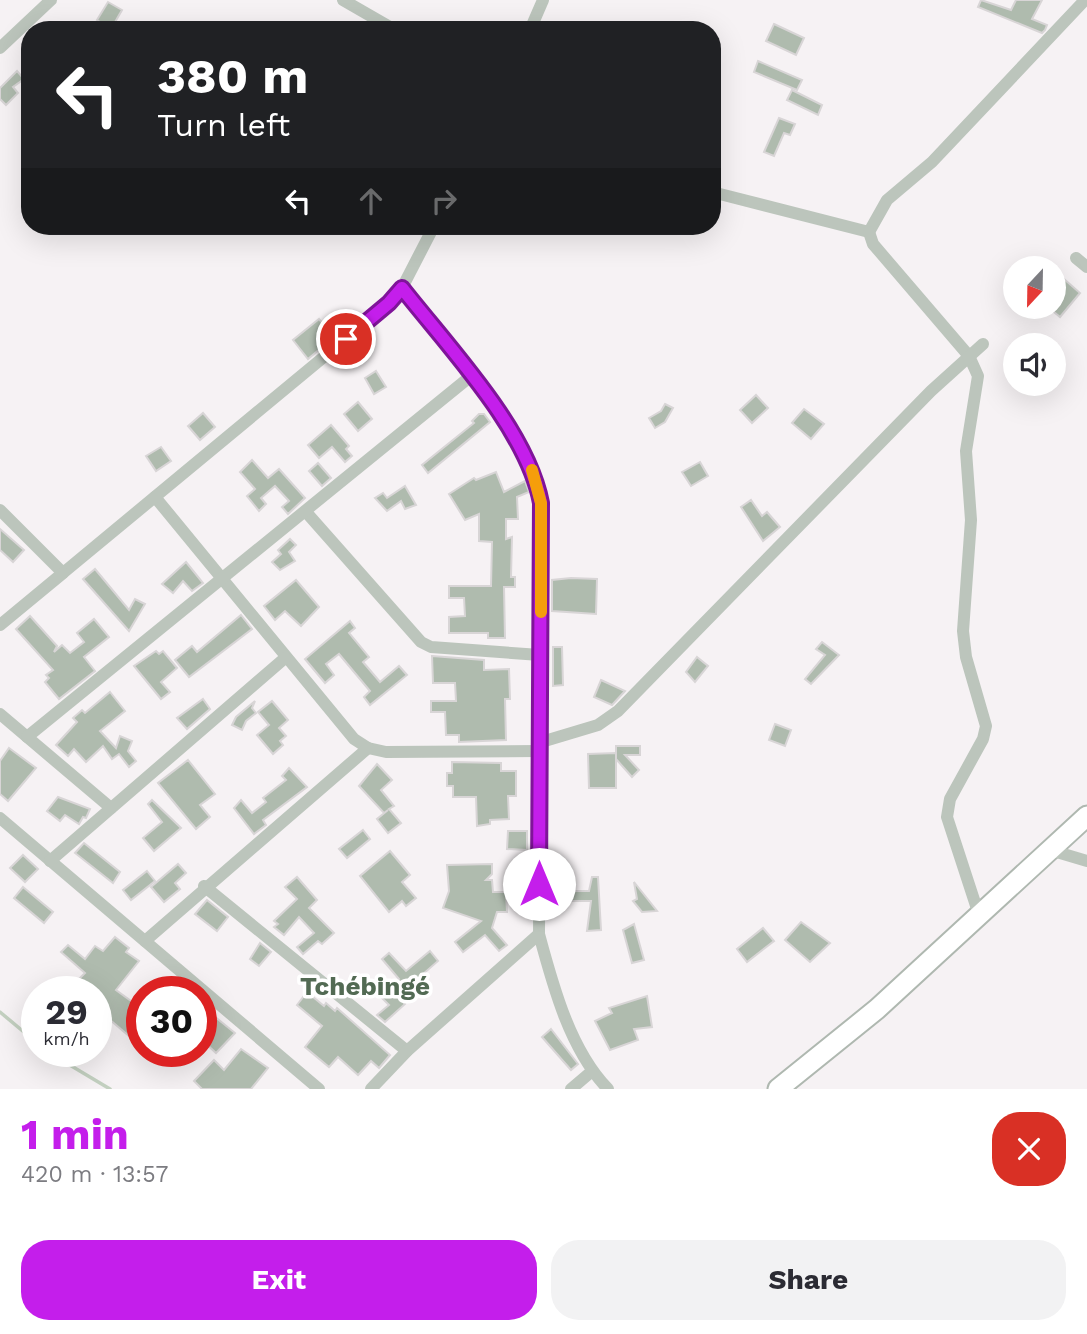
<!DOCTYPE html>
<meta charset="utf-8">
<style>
body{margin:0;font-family:"Work Sans",sans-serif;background:#f2f2f3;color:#2b2b33;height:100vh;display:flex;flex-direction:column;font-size:26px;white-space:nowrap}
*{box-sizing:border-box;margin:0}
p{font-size:23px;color:#7c7c81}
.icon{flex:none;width:38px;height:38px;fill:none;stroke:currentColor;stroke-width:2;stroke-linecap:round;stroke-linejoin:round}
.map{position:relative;height:1089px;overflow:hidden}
.sheet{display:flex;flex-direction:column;background:#fff;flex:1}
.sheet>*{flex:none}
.banner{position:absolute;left:21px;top:21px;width:700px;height:214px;border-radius:28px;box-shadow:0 7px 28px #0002;background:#202124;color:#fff;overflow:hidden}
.needle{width:46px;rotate:202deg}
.controls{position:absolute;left:1003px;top:256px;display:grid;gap:14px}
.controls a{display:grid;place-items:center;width:63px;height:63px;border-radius:50%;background:#fff;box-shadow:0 7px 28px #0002;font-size:35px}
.speed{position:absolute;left:21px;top:976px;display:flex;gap:14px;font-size:35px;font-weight:700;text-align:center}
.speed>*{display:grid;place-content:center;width:91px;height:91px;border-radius:50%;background:#fff;box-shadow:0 7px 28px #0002;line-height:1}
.speed small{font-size:18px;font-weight:400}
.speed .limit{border:10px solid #d22;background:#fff;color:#111}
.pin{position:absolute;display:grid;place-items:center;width:60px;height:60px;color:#fff;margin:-30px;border:4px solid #fff;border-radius:50%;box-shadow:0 2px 7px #0007}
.me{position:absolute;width:77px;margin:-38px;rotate:0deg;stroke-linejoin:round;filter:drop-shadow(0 0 5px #0008)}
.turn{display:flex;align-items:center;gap:24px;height:147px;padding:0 21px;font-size:32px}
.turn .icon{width:91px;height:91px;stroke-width:2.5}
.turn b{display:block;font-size:49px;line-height:60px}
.lanes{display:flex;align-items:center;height:66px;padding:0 21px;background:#0003;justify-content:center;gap:35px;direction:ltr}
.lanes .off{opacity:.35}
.round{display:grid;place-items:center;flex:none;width:74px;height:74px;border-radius:28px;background:#f2f2f3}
.headline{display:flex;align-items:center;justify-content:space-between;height:119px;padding:0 21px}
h1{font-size:42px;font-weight:700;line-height:52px;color:#c41eeb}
.action{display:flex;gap:14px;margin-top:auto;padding:14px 21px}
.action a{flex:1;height:80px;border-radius:28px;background:#c41eeb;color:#fff;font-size:28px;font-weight:700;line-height:80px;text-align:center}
.action a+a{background:#f2f2f3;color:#2b2b33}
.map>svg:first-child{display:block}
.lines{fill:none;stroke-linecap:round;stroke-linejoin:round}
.stream{stroke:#c3d0c0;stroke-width:3.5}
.building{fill:#afbbae;stroke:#d8d5d6;stroke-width:2}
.trunk-casing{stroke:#afb8b0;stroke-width:23}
.minor{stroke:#bcc5bc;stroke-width:12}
.trunk{stroke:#fff;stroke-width:19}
.route-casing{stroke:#7f1499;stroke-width:18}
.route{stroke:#c41eeb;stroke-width:12}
.slow{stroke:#f59e0b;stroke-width:12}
.labels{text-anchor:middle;stroke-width:7;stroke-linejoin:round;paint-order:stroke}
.neighbourhood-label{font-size:26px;font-weight:bold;fill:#526a53;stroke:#fff}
</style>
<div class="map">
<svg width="1087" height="1089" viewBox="0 0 1087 1089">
<rect width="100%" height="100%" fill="#f6f2f4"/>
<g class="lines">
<!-- stream -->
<g class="stream">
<path d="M0,1012L37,1043"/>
<path d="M48,1052L110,1089"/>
</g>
</g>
<!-- building -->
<g class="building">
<path d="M981,0L1011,10L1016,0H1042L1032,19L1047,25L1045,30L1042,33L978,7Z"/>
<path d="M108,2L122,10L111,29L97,20Z"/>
<path d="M774,24L804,38L796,55L766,41Z"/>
<path d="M758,61L802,80L797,90L754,72Z"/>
<path d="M17,71L24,79L13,87L18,93L6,105L0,99V88Z"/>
<path d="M792,90L822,105L818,115L787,100Z"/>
<path d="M779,118L795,124L790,135L784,133L774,156L764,152Z"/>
<path d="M1064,279L1080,293L1060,317L1054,312V291Z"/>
<path d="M319,319L334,337L308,359L293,340Z"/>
<path d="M376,371L386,387L374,394L365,378Z"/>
<path d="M756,395L768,408L752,423L740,410Z"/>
<path d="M358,402L372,419L358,431L344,414Z"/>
<path d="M665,404L673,408L665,422L655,428L649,418L661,411Z"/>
<path d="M804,409L824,424L811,439L792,423Z"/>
<path d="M203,413L215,427L200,440L188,426Z"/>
<path d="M479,414H484L490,422L428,473L422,465L474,423L472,421Z"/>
<path d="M331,425L349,446L346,449L352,456L345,462L332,447L319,458L308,445Z"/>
<path d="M161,447L171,461L156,471L146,456Z"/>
<path d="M252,460L268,478L279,469L305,498L288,514L282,507L289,501L275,486L261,498L266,504L259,511L247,496L255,489L240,472Z"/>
<path d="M700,462L708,476L691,486L682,472Z"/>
<path d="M318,463L331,478L322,486L309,471Z"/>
<path d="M496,472L504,492L525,481L529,492L517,497L518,519H506V539L512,537L511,577H515V587H504L505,638H488V633H449V617L465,616L464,598H449V586H491L492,542L479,541V514L465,520L449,494L474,478L476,480Z"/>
<path d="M405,486L416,505L405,509L401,501L387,511L375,498L383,493L387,498Z"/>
<path d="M751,500L762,516L767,512L780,527L763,541L741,507Z"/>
<path d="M0,529L24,550L13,562L0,550Z"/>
<path d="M290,539L296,545L289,552L295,561L280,570L272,562L281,554L278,550Z"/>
<path d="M186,562L203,583L192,591L183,581L173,593L162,584Z"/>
<path d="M95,569L129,610L135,599L145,604L129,631L83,579Z"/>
<path d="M571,578L597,579L596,614L552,611V580Z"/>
<path d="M296,580L319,607L301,626L285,611L275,620L264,606Z"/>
<path d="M241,615L252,629L189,677L175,660L192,646L197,652Z"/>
<path d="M30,616L57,646L54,652L62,645L70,653L84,642L77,633L94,619L109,637L84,657L95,671L59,699L45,682L49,678L46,675L53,670L16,629Z"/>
<path d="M350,621L355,628L349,633L369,657L363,662L380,682L399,666L407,675L370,705L364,697L370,691L339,654L326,664L334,675L325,683L305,659Z"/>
<path d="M822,642L839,655L811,684L805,679L825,655L816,649Z"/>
<path d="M553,647H562L563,685L553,686Z"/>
<path d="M156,651L159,654L163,651L177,668L161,682L170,692L161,699L134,666Z"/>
<path d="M432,656L484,660V670L509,669L510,699H505L506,740L459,742V735H446L445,712H431V701H456L455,683H433Z"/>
<path d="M697,657L708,666L695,682L686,672Z"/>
<path d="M601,680L625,691L612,705L594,697Z"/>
<path d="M110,692L125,711L100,731L116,748L120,736L132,741L128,751L136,761L129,767L119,754L112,759L103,746L86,762L74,749L68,756L56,745L77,722L73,718L82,710L85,713Z"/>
<path d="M203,699L210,709L187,729L177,718Z"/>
<path d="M255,701L252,708L256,713L246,721L242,730L232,725L236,717Z"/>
<path d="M272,701L288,720L279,728L286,736L280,741L283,745L273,754L257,735L269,725L258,712Z"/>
<path d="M775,724L791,730L785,746L769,740Z"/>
<path d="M616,746H640V755H625L639,770L632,777L616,759Z"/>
<path d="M9,748L36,768L8,801L0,794V761Z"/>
<path d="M616,753V788H589L588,754Z"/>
<path d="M188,760L215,794L200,805L210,817L196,829L158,783Z"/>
<path d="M452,762L501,763V771H516V796H508L509,819L490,820V824L477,826L476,797H453V786H447V773H452Z"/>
<path d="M377,764L392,780L381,790L394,806L389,809L401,823L388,833L377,819L388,810L384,813L359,786Z"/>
<path d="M289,768L307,787L263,820L266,825L254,834L234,808L241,800L252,813L266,802L263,798L286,780L282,776Z"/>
<path d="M58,797L90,809L86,818L83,817L79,824L65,815L60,821L47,811Z"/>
<path d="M152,800L181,828L154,851L143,838L162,822L148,804Z"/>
<path d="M363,830L370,839L347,858L339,849Z"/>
<path d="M508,831H527V850L507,849Z"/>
<path d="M84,843L120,872L113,883L75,853Z"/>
<path d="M390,851L410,875L402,882L416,898L406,906L402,901L389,912L360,876Z"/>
<path d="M23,855L38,869L25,882L10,868Z"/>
<path d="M178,864L186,873L175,883L180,889L164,902L151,887Z"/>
<path d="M492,864V874L486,880H492L493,892H506L507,912H497L492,928L507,945L499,951L485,935L463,952L455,942L481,921L443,908L449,891L447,865Z"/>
<path d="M147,871L155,881L131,900L123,890Z"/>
<path d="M297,877L317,900L309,908L334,933L322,944L318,941L303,954L297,947L314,933L299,917L284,935L274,927L278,924L274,921L297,899L285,887Z"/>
<path d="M592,877H598L601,930L587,931L591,901H553L554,891H589Z"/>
<path d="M634,882L657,911L642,912L633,901L637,899Z"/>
<path d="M23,887L53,912L44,923L14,898Z"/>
<path d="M207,900L228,917L217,931L195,914Z"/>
<path d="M801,922L830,943L810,962L785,940Z"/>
<path d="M634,924L644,960L632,963L623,930Z"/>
<path d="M763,928L774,941L747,962L737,949Z"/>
<path d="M115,937L129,948L126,952L139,961L116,990L142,1009V1047L96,1008V992H66L85,973L61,952L68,945L85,959L95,946L103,951Z"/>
<path d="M260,943L271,952L259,966L250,959Z"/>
<path d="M430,951L438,961L398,996L405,1004L385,1022L377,1015L389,1005L382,998L399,979L382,959L389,953L406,971Z"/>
<path d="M307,992L324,1006L326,1003L335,1011L337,1008L390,1055L379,1068L371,1061L358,1075L338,1057L329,1067L305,1047L322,1026L297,1005Z"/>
<path d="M647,996L652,1027L634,1029L638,1040L610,1050L595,1021L612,1013L609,1008Z"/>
<path d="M209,1012L235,1033L216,1053L201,1039V1020Z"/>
<path d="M551,1029L578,1064L571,1070L542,1037Z"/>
<path d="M241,1049L268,1068L251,1089H202L194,1081L214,1060L224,1070Z"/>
</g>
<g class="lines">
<!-- trunk casing -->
<g class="trunk-casing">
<path id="trunk" d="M778,1089L877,1009L1087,816"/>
</g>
<!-- minor -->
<g class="minor">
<path d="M343,0L395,30"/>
<path d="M530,30L543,0"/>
<path d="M0,48L51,0"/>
<path d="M712,192L869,232L887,200L932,162L1085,0"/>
<path d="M869,232L873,244L969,356L978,376L966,451L971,520L963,631L966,657L986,726L983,739L950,799L947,817L979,915"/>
<path d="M1076,258L1087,267"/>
<path d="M402,288C449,348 526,429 541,503L539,934C553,986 570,1050 608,1089"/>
<path d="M155,497L354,739L368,748L386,752L538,751"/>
<path d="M0,510L63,573L389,303L402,288L434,226"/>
<path d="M306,512L421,642L431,647L540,655"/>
<path d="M0,625L63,573"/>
<path d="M0,714L111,808"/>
<path d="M27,737L471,376"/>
<path d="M538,743L598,725L618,711L931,391L983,344"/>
<path d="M0,818L319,1089"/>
<path d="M1050,850L1087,861"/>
<path d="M50,861L285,658"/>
<path d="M204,886L407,1051"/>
<path d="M145,941L368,748"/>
<path d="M371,1089L407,1051L539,934"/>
<path d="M571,1089L591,1072"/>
</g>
<!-- trunk -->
<use href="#trunk" class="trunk"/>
</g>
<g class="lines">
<!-- route casing -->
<g class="route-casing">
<path id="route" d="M346,339L389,303L402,288C449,348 527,429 541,503L539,884"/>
</g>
<!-- route -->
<use href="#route" class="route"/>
<!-- slow -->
<path class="slow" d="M532,470L541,503V612"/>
</g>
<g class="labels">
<!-- neighbourhood labels -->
<g class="neighbourhood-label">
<text x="365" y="995">Tchébingé</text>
</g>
</g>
</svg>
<div class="controls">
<a><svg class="needle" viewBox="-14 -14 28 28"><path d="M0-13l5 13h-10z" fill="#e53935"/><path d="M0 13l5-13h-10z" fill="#7c7c81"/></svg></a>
<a><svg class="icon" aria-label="sound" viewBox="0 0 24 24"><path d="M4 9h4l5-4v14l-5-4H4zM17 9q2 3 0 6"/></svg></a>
</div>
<div class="speed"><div>29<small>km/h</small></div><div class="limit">30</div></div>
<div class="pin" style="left:346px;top:339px;background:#d93025"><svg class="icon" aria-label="arrive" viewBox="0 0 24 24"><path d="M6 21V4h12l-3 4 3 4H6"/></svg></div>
<svg class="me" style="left:539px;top:884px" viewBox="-20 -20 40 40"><circle r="19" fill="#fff"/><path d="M0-13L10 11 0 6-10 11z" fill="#c41eeb"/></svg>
<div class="banner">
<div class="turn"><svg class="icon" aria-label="left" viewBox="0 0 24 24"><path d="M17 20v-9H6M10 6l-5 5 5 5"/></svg><div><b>380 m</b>Turn left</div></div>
<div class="lanes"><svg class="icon" aria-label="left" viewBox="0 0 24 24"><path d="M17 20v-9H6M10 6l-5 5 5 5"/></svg><svg class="icon off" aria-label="ahead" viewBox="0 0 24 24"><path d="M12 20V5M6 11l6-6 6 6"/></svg><svg class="icon off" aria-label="right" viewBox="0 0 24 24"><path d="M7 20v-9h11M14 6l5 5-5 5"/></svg></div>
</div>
</div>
<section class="sheet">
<div class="headline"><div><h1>1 min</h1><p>420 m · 13:57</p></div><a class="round" style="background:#d93025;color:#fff"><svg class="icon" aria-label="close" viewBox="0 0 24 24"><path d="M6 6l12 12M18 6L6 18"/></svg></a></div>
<div class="action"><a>Exit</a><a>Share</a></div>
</section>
